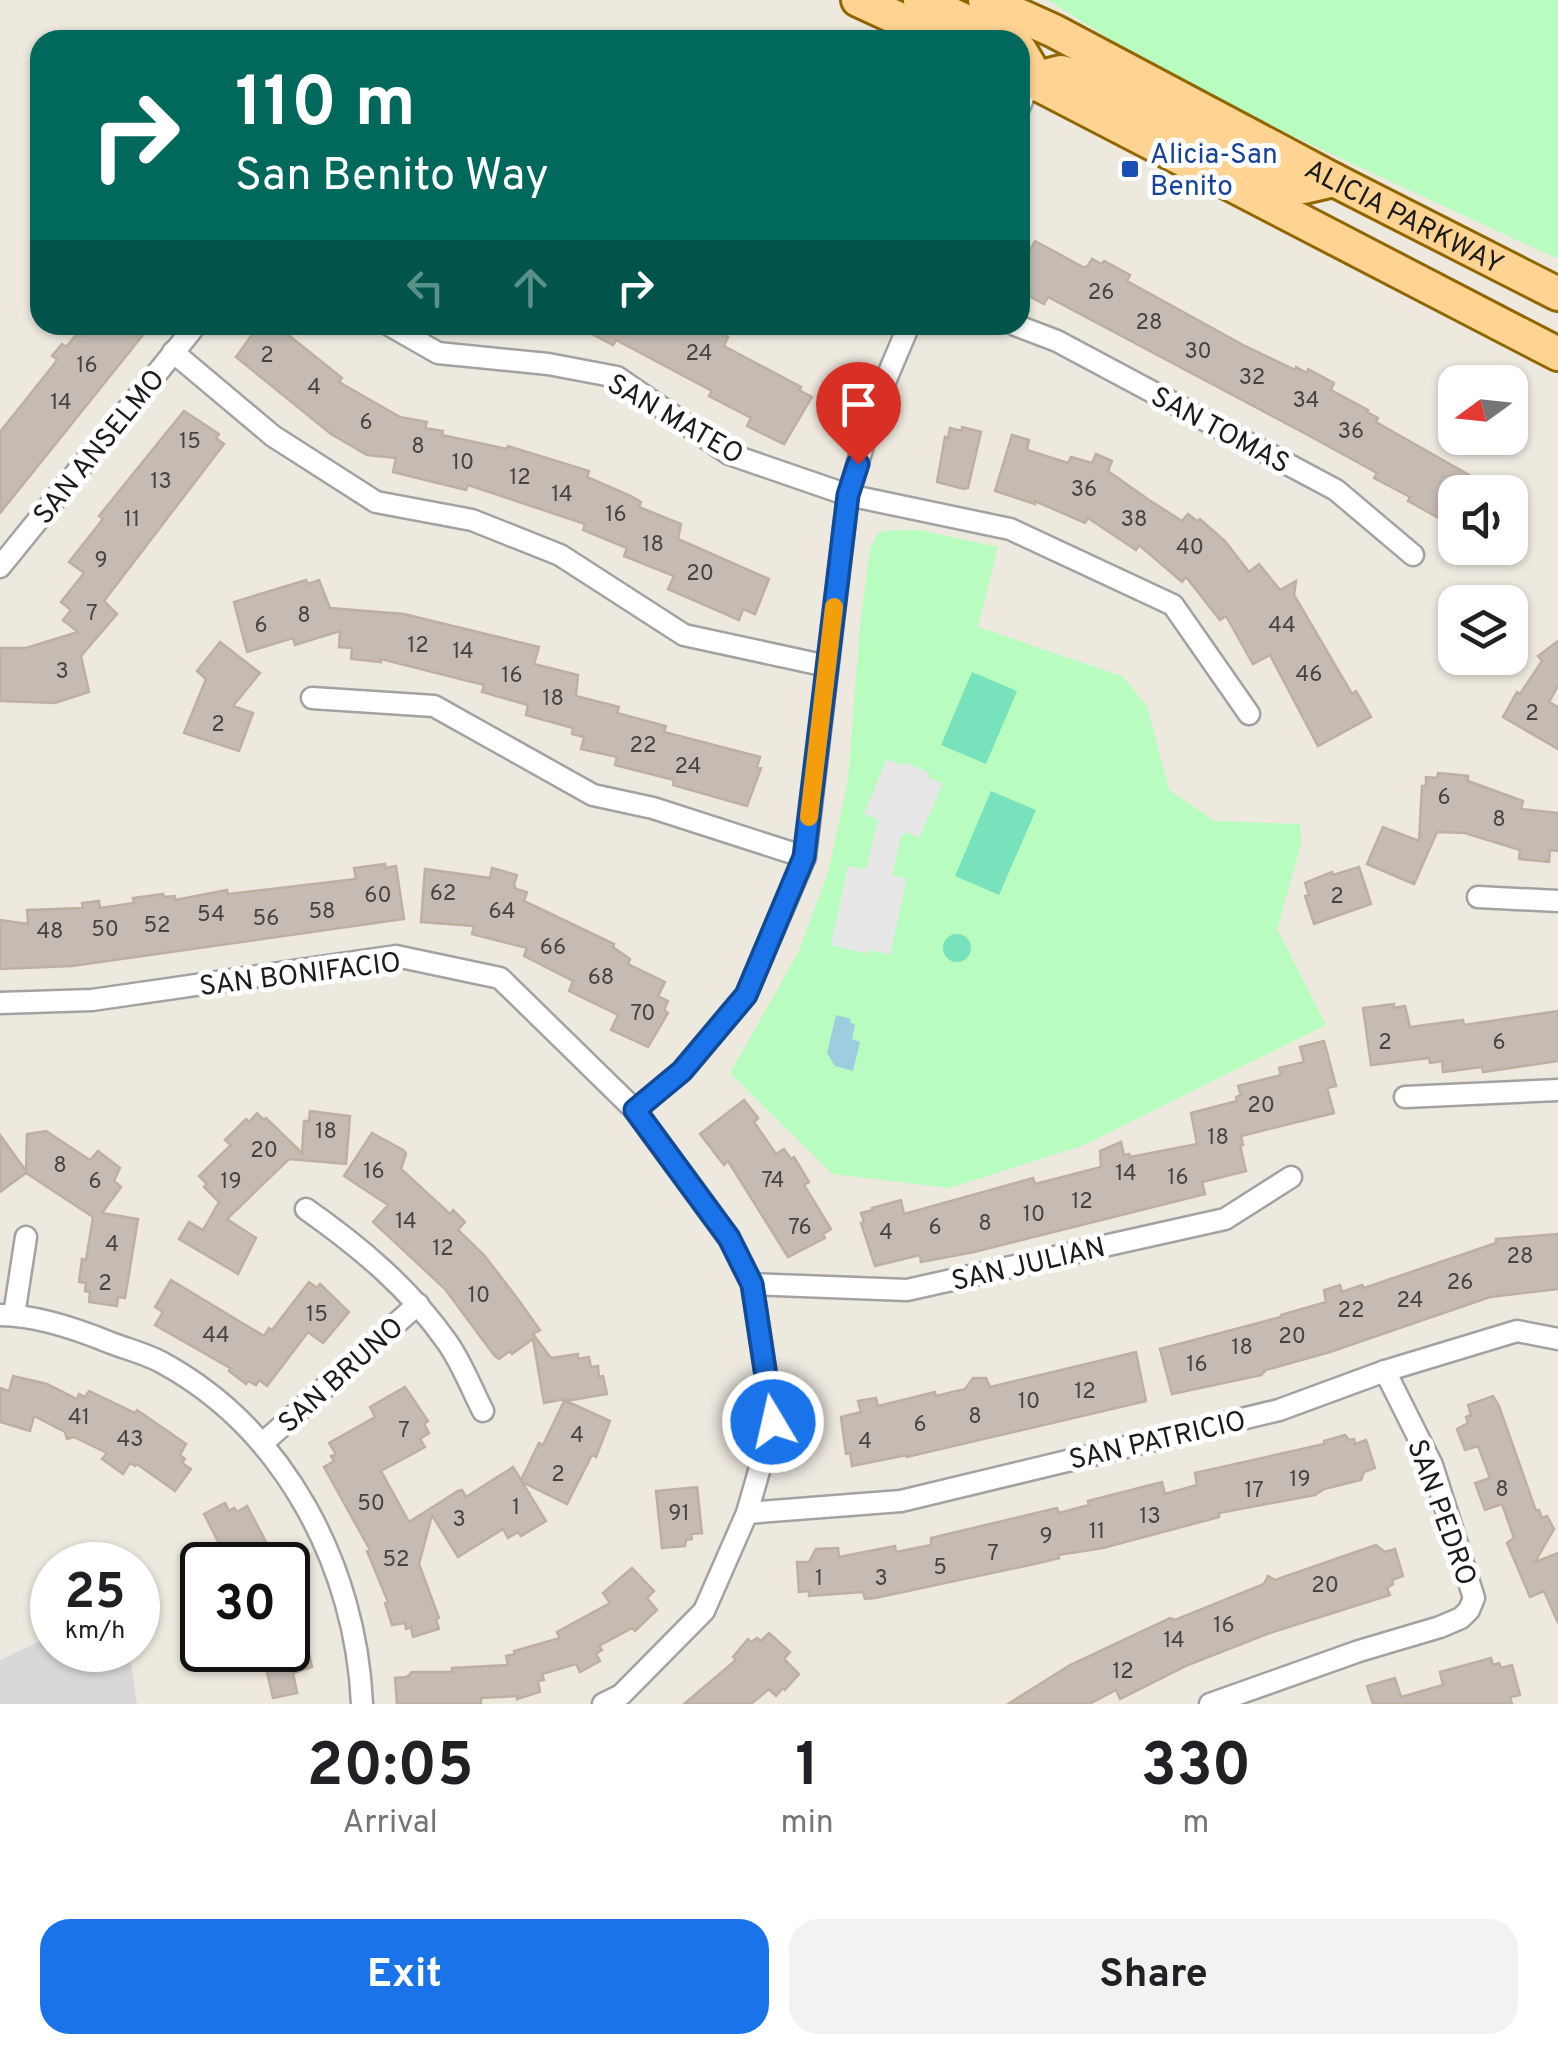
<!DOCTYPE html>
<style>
body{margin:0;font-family:Overpass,sans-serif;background:#f2f2f2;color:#202124;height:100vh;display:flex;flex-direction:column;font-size:38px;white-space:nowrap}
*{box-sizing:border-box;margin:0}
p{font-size:32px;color:#757577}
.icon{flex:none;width:55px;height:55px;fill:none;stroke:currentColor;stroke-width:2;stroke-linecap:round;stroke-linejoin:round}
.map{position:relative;height:1704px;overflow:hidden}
.panel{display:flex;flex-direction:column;background:#fff;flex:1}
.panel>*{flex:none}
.banner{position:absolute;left:30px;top:30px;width:1000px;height:305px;border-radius:30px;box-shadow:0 2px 8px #0004;background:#00695c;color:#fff;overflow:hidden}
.needle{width:65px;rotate:255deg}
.controls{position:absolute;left:1438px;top:365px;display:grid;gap:20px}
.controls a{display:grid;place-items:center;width:90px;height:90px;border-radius:20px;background:#fff;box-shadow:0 2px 8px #0004;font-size:50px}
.speed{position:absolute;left:30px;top:1542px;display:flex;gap:20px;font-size:50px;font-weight:700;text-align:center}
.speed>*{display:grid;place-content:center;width:130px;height:130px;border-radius:50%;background:#fff;box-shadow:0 2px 8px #0004;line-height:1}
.speed small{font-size:25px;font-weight:400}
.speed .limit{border:5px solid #111;border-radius:15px;background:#fff;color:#111}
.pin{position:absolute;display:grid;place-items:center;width:85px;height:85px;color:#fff;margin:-102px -42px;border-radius:50% 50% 50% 0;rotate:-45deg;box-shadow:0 0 10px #0007}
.pin .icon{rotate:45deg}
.me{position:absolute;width:110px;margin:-55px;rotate:351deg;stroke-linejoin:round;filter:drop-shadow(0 0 8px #0008)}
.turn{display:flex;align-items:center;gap:35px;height:210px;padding:0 40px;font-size:45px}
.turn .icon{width:130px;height:130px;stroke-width:2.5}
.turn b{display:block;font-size:70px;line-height:85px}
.lanes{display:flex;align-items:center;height:95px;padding:0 40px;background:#0003;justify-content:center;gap:50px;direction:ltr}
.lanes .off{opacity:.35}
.eta{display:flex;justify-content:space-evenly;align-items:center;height:170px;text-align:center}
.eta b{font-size:60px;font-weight:700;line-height:70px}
.action{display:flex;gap:20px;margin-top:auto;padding:20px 40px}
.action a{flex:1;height:115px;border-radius:30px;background:#1a73e8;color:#fff;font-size:40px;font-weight:700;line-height:115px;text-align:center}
.action a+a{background:#f2f2f2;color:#202124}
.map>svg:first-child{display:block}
.residential{fill:#d9d8d8}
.park{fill:#b8fcbf}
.pitch{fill:#78e2bc}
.parking{fill:#e7e7e7}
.water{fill:#9dcdde}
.building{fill:#c5bbb3;stroke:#bfafa1;stroke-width:2.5}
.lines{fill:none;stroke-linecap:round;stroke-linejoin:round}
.minor-casing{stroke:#a2a2a2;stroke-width:25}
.primary-casing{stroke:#916600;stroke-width:38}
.minor{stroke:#fff;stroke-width:20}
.primary{stroke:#ffd492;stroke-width:32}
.route-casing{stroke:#114b97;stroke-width:25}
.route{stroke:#1a73e8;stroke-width:18}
.slow{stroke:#f59e0b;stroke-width:18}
.transit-dot{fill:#1a4fb4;stroke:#fff;stroke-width:4}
.labels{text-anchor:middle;stroke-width:10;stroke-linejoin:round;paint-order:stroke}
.number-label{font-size:22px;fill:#464341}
.transit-label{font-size:28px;fill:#164399;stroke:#fff;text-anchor:start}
.street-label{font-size:28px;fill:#1b1b1b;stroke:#fff}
</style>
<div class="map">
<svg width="1558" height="1704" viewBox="0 0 1558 1704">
<rect width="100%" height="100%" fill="#ede9df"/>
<!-- residential -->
<path class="residential" d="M52,1635V1650H129L137,1704H0V1660Z"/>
<!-- park -->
<g class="park">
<path d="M1048,0H1558V259L1178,83Z"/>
<path d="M892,530H919L998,547L978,627L1122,676L1147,706L1169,790L1215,821L1300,824L1301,844L1277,929L1326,1025L1082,1146L949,1188L832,1174L730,1073L799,951L829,869L848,780L860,624L870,548L878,533Z"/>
</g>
<!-- pitch -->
<g class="pitch">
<path d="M972,672L1017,691L986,764L941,745Z"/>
<path d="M991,791L1036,810L999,895L955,876Z"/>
<circle cx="957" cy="948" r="14"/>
</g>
<!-- parking -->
<path class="parking" d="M887,759L903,766L905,762L929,773L928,777L943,784L919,838L906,832L901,836L892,875L907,879L890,955L869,950L868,954L831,945L848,866L866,869L878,820L864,813Z"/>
<!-- water -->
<path class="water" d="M836,1015L851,1019L850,1023L855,1024L852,1039L860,1042L853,1071L835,1066L827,1053Z"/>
<!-- building -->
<g class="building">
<path d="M1035,241L1083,267H1087L1092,259L1102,264L1104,261L1130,275L1127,281L1245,346L1295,370L1296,367L1307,373L1308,369L1334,383L1331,390L1368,410L1367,412L1378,418L1376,422L1499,492H1455V525L1438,515L1437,517L1408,501L1410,497L1374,478L1377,473L1306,434L1048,297L1044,304L1020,291V257L1025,248L1030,250Z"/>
<path d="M93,325H151L0,513V432L55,363L57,359L52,356L62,344L66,347L80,330L85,335Z"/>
<path d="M259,325H276L342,378L339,382L400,417L427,422L425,428L443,431L442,435L507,449L508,446L589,471L587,477L631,496L641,502L639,507L681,524L678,539L769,579L755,614L743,609L739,620L668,589L674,576L624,556L627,548L583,530L585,524L468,485L466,490L393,472L396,458L367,455L331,434L236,357Z"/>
<path d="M575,325H722L718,331L728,337L724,346L801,387L799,390L812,397L784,444L747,426L751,418L709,396L712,391L616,340L613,345Z"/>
<path d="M184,411L219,434L216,438L224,444L104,601L117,614L81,656L89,692L55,703L0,701V648H26L78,632L63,620L71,610L61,602L84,573L69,562L103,519L99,516Z"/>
<path d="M962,427L981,432L968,488L964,489L937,482L945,437L948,438L950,428L962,431Z"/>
<path d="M1012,435L1029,440L1027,450L1068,463L1071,457L1092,463L1096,454L1112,461L1108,471L1149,500L1182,521L1188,514L1197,521L1200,519L1225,541L1249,572L1259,564L1280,590L1296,581L1294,595L1352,694L1356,691L1371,717L1318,746L1270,655L1253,664L1226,616L1220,620L1186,577L1182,582L1139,545L1136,550L1088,518L1085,523L1035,501V504L995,491Z"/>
<path d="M306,580L308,584L319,580L330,608L404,614L539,647L534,664L578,675L576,696L619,707L617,713L666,726L664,732L760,757L757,767L761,768L747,806L673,785L674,780L615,765L617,757L581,749L584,737L572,734L573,728L526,715L528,705L482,692L484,685L381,659V662L351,659L352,648L339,647L340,631L295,645L293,638L247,652L234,602Z"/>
<path d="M1558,641V686L1549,702L1558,707V749L1503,717L1517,692L1520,694L1542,661L1538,656Z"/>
<path d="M220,642L260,673L233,706L253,713L239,751L184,733L206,679L197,671Z"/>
<path d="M1438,773L1468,776V781L1523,801L1521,809L1558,813V851L1550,850L1549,862L1519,859L1520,850L1465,833L1437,832L1414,884L1367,864L1383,827L1419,841L1422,786H1426V777L1437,778Z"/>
<path d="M385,864V868L396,866L404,919L72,966L0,969V920L28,924L27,910L83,908L82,903L99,901L100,908L134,903L133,898L163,894L164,897L175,896V900L227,890L228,894L356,879L354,868Z"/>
<path d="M1359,867L1371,904L1314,924L1305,896L1309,895L1305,883L1332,872L1333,875Z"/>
<path d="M492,868L517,875L514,885L516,889L527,892L524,901L614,944L613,947L630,959L628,964L665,982L658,996L668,1001L664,1010L668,1013L648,1047L611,1030L618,1015L569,991L573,981L524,956L527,948L472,934L474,926L421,922L425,869L490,878Z"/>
<path d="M1394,1004V1008L1405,1006L1410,1027L1463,1020L1464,1025L1558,1011V1061L1483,1072L1482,1067L1443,1072L1442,1061L1430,1063L1429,1058L1371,1065L1363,1008Z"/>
<path d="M1324,1041L1336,1086L1327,1088L1334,1113L1241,1136L1243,1145H1240L1246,1171L1202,1182L1205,1194L974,1252L921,1262L920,1255L875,1266L861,1223L864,1222L861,1213L873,1210L872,1208L901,1200L904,1214L1033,1178L1035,1184L1101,1167L1100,1151L1121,1142L1124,1155L1129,1154L1130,1157L1197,1144L1191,1113L1237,1101L1236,1097L1241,1095L1238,1086L1281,1075L1279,1068L1304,1062L1300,1047Z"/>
<path d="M744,1100L758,1118L754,1122L776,1154L784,1149L791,1159L794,1157L809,1182L804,1185L831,1229L823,1234L825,1238L788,1257L728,1161L724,1165L700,1134Z"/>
<path d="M310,1111L350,1116L346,1164L289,1159L227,1219L256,1238L238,1274L179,1239L189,1222L203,1230L219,1202L204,1187L207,1184L199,1176L231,1145L225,1140L246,1119L249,1122L257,1113L264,1120L266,1118L302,1153L304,1121H309Z"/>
<path d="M46,1131L90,1160L98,1151L120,1168L114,1181L121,1187L102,1213L138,1219L125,1298L118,1297L117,1306L89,1302L90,1292L85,1291L86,1283L79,1282L82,1259L86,1260L93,1217L26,1173L0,1192V1135L26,1171L27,1134Z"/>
<path d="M372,1133L403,1150L406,1154L401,1169L450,1214L453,1210L465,1222L458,1230L484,1255L517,1298L540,1330L533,1334L551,1358L578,1354V1359L589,1357L591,1367L598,1366L599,1377L603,1376L607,1394L566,1401L610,1421L596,1457L592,1455L567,1504L522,1482L546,1521L521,1536L518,1532L508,1538L503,1529L458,1557L432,1515L419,1564L439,1618L436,1619L439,1629L413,1637L411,1627L406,1629L405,1623L392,1625L385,1603L388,1602L367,1551L370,1550L324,1467L334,1461L331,1456L336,1454L329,1443L375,1417L370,1407L405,1387L428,1421L424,1424L429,1433L420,1439L425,1447L381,1471L409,1522L458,1491L462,1490L466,1497L513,1467L521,1480L539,1443L543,1445L565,1399L544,1403L533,1339L512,1354L510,1351L499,1359L494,1355L445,1289L373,1222L388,1205L344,1176Z"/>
<path d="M1558,1234V1289L1490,1297L1330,1352L1266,1370L1261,1375L1172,1394L1160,1349L1281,1317V1315L1326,1302L1324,1290L1340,1285L1342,1292L1362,1285L1364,1288L1496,1243V1239Z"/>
<path d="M171,1280L264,1336L269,1328L272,1330L309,1282L317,1288L320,1284L349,1312L323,1343L308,1332L267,1386L259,1380L256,1385L248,1381L246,1384L229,1371L230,1368L155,1325L163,1312L155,1307Z"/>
<path d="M1136,1352L1146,1401L907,1457V1455L852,1466L850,1453L846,1454L841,1417L861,1412L858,1401L876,1398L878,1406L935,1392L936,1396L965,1389L973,1378H986L990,1387Z"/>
<path d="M13,1376L47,1384L77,1399L79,1394L85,1397L89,1391L135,1413L137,1410L186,1444L180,1455L185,1459L182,1463L191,1469L175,1491L137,1464L135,1466L130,1463L123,1474L102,1459L107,1453L74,1437L67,1439L65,1432L34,1416L30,1431L0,1422V1388L9,1391Z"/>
<path d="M1493,1396L1499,1406L1536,1511L1539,1510L1542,1518L1547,1516L1554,1529L1535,1562L1558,1553V1623L1544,1591L1530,1597L1507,1543L1514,1538L1502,1504L1485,1510L1475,1483L1490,1478L1478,1446L1465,1450L1457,1429L1468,1423L1466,1417L1471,1415L1468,1405Z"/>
<path d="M1345,1435L1349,1440L1354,1439L1355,1444L1366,1440L1375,1468L1364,1472L1361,1480L1324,1489L1315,1495L1219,1513V1517L1103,1548L1058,1555L1059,1558L1039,1563L875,1598L865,1599L863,1592L809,1596V1591L799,1592L797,1562H809L816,1549L838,1548L839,1557L895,1546L896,1552L931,1545V1538L1057,1508L1059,1513L1089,1505L1088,1501L1162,1482L1165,1494L1197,1485L1195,1473L1324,1444V1441Z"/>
<path d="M697,1487L702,1533L691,1534L692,1539L686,1540L685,1546L662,1548L656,1491Z"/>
<path d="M225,1503L229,1511L234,1508L237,1512L247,1506L272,1553L248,1565H230L204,1514Z"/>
<path d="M1376,1545L1385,1552L1395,1549L1403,1576L1392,1580L1393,1584L1387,1588L1390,1595L1267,1634L1188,1665L1120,1699L1116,1690L1089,1704H1008L1070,1665L1170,1618L1175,1620L1264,1584L1268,1576L1275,1580Z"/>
<path d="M632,1568L654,1591L647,1598L657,1610L635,1631L632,1628L599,1646L602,1650L596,1654L600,1661L580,1672L576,1664L542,1674L544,1680L538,1681L540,1692L517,1699V1696L481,1698V1704H397L395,1678L407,1677L412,1672H452V1668L508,1665L506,1656L515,1654L514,1651L560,1638L557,1632L610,1603L603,1593Z"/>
<path d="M769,1633L790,1652L784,1659L799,1674L785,1690L783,1688L776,1696L769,1689L751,1704H684L736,1660L733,1657L748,1639L751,1642L757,1638L761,1641Z"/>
<path d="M308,1649L312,1667L293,1673L297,1693L273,1698L264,1659Z"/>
<path d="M1491,1658L1493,1665L1499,1663L1501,1668L1512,1665L1520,1695L1510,1697L1512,1704H1373L1367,1686L1395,1678L1401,1697L1443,1685L1440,1672Z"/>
</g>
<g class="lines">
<!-- minor casing -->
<g class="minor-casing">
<g id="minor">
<path d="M1020,106L1030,80"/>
<path d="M389,325L438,353L548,364L617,377L729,454L848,495L1010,529L1173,605L1249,714"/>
<path d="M1015,325L1057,341L1336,490L1413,555"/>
<path d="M173,352L273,436L376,502L472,520L560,555L684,635L827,666"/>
<path d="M0,567L196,325"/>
<path d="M312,698L434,706L593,795L653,808L805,857"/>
<path d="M1478,897L1558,901"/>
<path d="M0,1003L92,1000L396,956L500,978L635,1110L729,1238L752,1284L773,1422L747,1513L704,1611L621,1695L603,1704"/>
<path d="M1405,1097L1558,1090"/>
<path d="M635,1110L682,1071L746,995L805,857L848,495L876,403L909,325"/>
<path d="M306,1209C360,1247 409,1288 447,1342C462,1363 471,1388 483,1411"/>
<path d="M752,1284L907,1290L1225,1219L1291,1177"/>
<path d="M0,1315C37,1315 77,1329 111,1343C127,1349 146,1354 161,1362C285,1429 356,1567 362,1704"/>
<path d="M14,1315L26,1237"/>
<path d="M263,1443L418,1304"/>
<path d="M747,1513L901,1501L1279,1410L1385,1371L1517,1331L1558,1339"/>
<path d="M1210,1704L1359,1651L1440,1627L1461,1618L1469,1610L1474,1598L1432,1465L1385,1371"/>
</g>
</g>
<!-- primary casing -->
<g class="primary-casing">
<g id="primary">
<path d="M858,0L945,40"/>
<path d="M920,0L1007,40"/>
<path id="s1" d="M985,0L1054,31L1334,180L1558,294"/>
<path d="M1020,50L1029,65L1030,80L1061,72L1083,78L1272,178L1304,187L1334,180"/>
<path d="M1020,75L1558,354"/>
</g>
</g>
<!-- minor -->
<use href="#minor" class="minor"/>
<!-- primary -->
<use href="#primary" class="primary"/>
</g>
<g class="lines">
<!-- route casing -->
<g class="route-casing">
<path id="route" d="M773,1422L752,1284L729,1238L635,1110L682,1071L746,995L804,857L848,495L858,464"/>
</g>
<!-- route -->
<use href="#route" class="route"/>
<!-- slow -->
<path class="slow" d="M809,817L834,607"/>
</g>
<!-- markers -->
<rect class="transit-dot" x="1120" y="159" width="20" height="20" rx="5"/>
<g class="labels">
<!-- number labels -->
<g class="number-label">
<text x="1101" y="299">26</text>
<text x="1149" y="329">28</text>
<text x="1198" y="358">30</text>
<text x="699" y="360">24</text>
<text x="267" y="362">2</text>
<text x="87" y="372">16</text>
<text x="1252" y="384">32</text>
<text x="314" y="394">4</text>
<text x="1306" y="407">34</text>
<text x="61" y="409">14</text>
<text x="366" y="429">6</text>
<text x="1351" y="438">36</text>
<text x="190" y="448">15</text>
<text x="418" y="453">8</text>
<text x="463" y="469">10</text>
<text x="520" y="484">12</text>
<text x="161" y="488">13</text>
<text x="1084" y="496">36</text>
<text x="562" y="501">14</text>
<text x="616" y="521">16</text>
<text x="132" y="526">11</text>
<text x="1134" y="526">38</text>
<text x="653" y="551">18</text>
<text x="1190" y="554">40</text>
<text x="101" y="567">9</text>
<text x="700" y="580">20</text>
<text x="92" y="620">7</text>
<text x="304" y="622">8</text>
<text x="261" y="632">6</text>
<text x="1282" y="632">44</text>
<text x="418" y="652">12</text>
<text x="463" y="658">14</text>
<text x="62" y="678">3</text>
<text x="1309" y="681">46</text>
<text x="512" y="682">16</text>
<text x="553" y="705">18</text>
<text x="1532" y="720">2</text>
<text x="218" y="731">2</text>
<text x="643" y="752">22</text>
<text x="688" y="773">24</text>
<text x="1444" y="804">6</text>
<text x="1499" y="826">8</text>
<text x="443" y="900">62</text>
<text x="378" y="902">60</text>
<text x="1337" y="903">2</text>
<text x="322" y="918">58</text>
<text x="502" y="918">64</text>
<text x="211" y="921">54</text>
<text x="266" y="925">56</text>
<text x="157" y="932">52</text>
<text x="105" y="936">50</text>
<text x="50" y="938">48</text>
<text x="553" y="954">66</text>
<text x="601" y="984">68</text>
<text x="643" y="1020">70</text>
<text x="1385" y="1049">2</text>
<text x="1499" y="1049">6</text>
<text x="1261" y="1112">20</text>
<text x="326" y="1138">18</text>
<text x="1218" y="1144">18</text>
<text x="264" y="1157">20</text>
<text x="60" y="1172">8</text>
<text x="374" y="1178">16</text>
<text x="1126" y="1180">14</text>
<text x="1178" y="1184">16</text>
<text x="773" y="1187">74</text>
<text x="95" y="1188">6</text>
<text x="231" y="1188">19</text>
<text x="1082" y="1208">12</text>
<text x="1034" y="1221">10</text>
<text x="406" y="1228">14</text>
<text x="985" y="1230">8</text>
<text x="800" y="1234">76</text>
<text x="935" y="1234">6</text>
<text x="886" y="1239">4</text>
<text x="112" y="1251">4</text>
<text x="443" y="1255">12</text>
<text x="1520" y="1263">28</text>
<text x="1460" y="1289">26</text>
<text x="105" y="1290">2</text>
<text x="479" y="1302">10</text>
<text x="1410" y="1307">24</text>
<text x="1351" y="1317">22</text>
<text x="317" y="1321">15</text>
<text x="216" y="1342">44</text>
<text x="1292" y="1343">20</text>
<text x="1242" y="1354">18</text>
<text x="1197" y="1371">16</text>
<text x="1085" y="1398">12</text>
<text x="1029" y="1408">10</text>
<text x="975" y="1423">8</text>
<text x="79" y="1424">41</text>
<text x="920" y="1431">6</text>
<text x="404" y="1437">7</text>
<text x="577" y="1442">4</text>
<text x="130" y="1446">43</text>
<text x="865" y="1448">4</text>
<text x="558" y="1481">2</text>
<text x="1300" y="1486">19</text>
<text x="1502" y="1496">8</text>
<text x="1254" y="1497">17</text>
<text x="371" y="1510">50</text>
<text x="516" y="1514">1</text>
<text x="679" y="1520">91</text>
<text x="1150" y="1523">13</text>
<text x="459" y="1526">3</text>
<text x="1097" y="1538">11</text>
<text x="1046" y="1543">9</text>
<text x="993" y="1560">7</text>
<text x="396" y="1566">52</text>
<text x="940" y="1574">5</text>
<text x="819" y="1585">1</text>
<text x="881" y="1585">3</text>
<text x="1325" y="1592">20</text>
<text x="1224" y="1632">16</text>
<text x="1174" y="1647">14</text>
<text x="1123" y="1678">12</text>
</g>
<!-- transit labels -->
<g class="transit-label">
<text x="1150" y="163">Alicia-San<tspan x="1150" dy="32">Benito</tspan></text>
</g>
<!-- street labels -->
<g class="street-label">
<text dy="10" stroke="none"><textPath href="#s1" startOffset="472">ALICIA PARKWAY</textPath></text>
<text transform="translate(676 418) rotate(30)" y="10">SAN MATEO</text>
<text transform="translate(1221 429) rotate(28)" y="10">SAN TOMAS</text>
<text transform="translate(98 446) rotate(-51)" y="10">SAN ANSELMO</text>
<text transform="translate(300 973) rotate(-7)" y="10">SAN BONIFACIO</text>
<text transform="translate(1028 1263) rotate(-13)" y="10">SAN JULIAN</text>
<text transform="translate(340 1374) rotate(-42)" y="10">SAN BRUNO</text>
<text transform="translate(1157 1439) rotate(-13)" y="10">SAN PATRICIO</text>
<text transform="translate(1443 1512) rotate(70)" y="10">SAN PEDRO</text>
</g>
</g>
</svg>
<div class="controls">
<a><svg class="needle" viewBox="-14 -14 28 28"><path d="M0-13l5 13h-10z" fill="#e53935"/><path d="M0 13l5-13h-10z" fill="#757577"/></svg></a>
<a><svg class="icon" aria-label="sound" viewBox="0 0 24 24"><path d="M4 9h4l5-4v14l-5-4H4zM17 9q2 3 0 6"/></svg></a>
<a><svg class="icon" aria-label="layers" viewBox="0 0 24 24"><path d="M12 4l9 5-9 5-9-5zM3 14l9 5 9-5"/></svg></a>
</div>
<div class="speed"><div>25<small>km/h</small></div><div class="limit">30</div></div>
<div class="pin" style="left:858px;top:464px;background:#d93025"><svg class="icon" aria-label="arrive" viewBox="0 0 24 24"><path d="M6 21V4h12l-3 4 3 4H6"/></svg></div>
<svg class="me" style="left:773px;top:1422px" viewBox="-20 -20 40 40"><circle r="17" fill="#1a73e8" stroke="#fff" stroke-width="3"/><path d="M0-11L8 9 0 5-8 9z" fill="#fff"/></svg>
<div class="banner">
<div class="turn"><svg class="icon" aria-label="right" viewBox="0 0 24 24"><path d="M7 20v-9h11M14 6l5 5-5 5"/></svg><div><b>110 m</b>San Benito Way</div></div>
<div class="lanes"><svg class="icon off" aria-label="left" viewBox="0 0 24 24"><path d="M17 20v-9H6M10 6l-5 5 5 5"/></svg><svg class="icon off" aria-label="ahead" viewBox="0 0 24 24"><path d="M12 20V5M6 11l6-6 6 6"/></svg><svg class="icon" aria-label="right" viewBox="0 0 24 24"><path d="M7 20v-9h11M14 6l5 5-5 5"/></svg></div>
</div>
</div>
<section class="panel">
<div class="eta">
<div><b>20:05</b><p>Arrival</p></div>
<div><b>1</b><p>min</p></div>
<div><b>330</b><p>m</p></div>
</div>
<div class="action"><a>Exit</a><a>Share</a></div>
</section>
